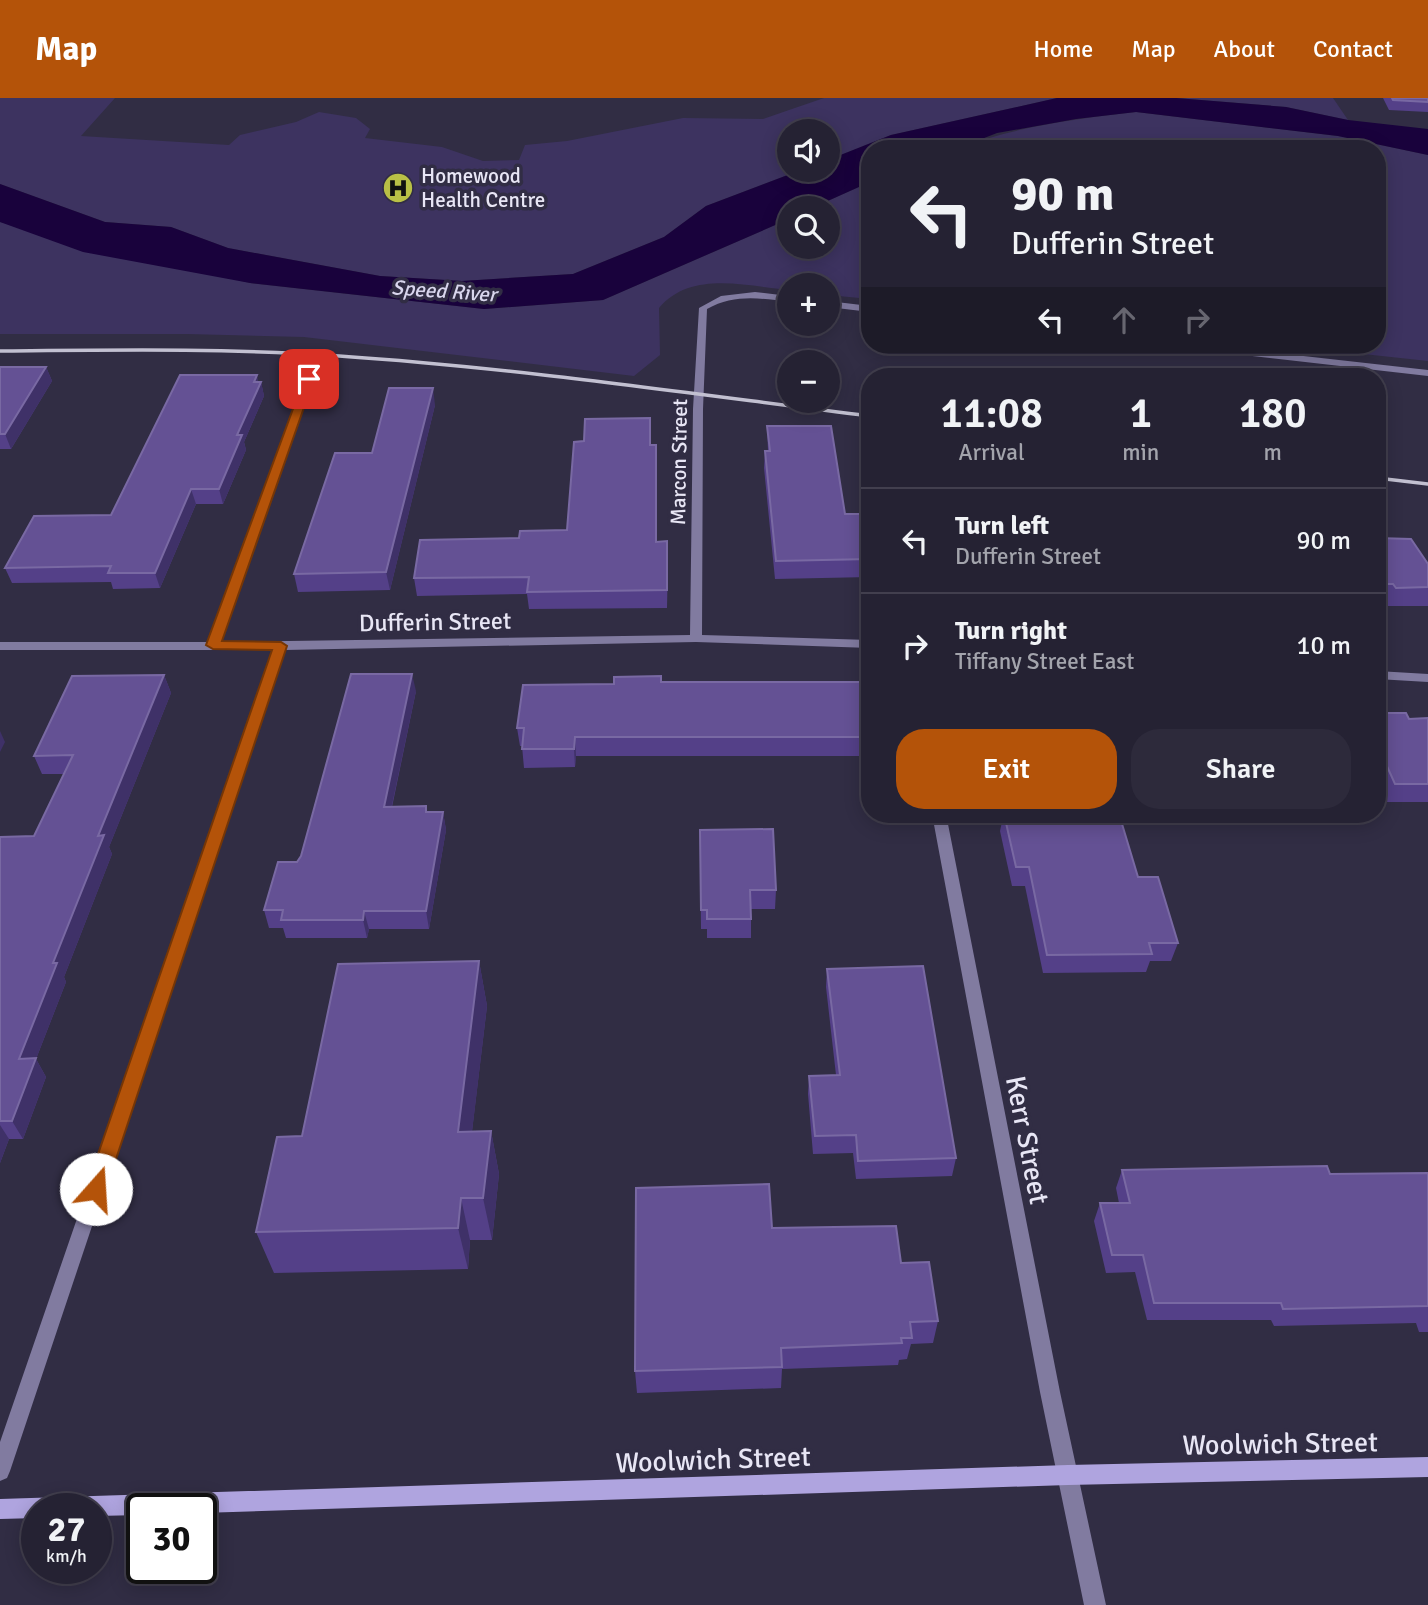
<!DOCTYPE html>
<meta charset="utf-8">
<style>
body{margin:0;font-family:Signika,sans-serif;background:#2d2a3b;color:#f1f3f6;height:100vh;display:flex;flex-direction:column;font-size:26px;white-space:nowrap}
*{box-sizing:border-box;margin:0}
p{font-size:23px;color:#a3a4ac}
.icon{flex:none;width:38px;height:38px;fill:none;stroke:currentColor;stroke-width:2;stroke-linecap:round;stroke-linejoin:round}
.map{position:relative;flex:1;overflow:hidden}
.panel{position:absolute;left:861px;top:270px;width:525px;height:455px;display:flex;flex-direction:column;background:#252233;border-radius:28px;box-shadow:0 4px 18px #0003,0 0 0 2px #423f4e}
.panel>*{flex:none}
.guide{position:absolute;left:861px;top:42px;width:525px;height:214px;border-radius:28px;box-shadow:0 4px 18px #0003,0 0 0 2px #423f4e;background:#252233;color:#f1f3f6;overflow:hidden}
.buttons{position:absolute;left:777px;top:21px;display:grid;gap:14px}
.buttons a{display:grid;place-items:center;width:63px;height:63px;border-radius:50%;background:#252233;box-shadow:0 4px 18px #0003,0 0 0 2px #423f4e;font-size:35px}
.speed{position:absolute;left:21px;top:1395px;display:flex;gap:14px;font-size:35px;font-weight:700;text-align:center}
.speed>*{display:grid;place-content:center;width:91px;height:91px;border-radius:50%;background:#252233;box-shadow:0 4px 18px #0003,0 0 0 2px #423f4e;line-height:1}
.speed small{font-size:18px;font-weight:400}
.speed .limit{border:4px solid #111;border-radius:10px;background:#fff;color:#111}
.pin{position:absolute;display:grid;place-items:center;width:60px;height:60px;color:#fff;margin:-30px;border-radius:14px;box-shadow:0 4px 10px #0006}
.me{position:absolute;width:77px;margin:-38px;rotate:19deg;stroke-linejoin:round;filter:drop-shadow(0 0 5px #0008)}
.turn{display:flex;align-items:center;gap:24px;height:147px;padding:0 35px;font-size:32px}
.turn .icon{width:91px;height:91px;stroke-width:2.5}
.turn b{display:block;font-size:49px;line-height:60px}
.lanes{display:flex;align-items:center;height:66px;padding:0 35px;background:#0003;justify-content:center;gap:35px;direction:ltr}
.lanes .off{opacity:.35}
.eta{display:flex;justify-content:space-evenly;align-items:center;height:119px;text-align:center}
.eta b{font-size:42px;font-weight:600;line-height:49px}
.cta{display:flex;gap:14px;margin-top:auto;padding:14px 35px}
.cta a{flex:1;height:80px;border-radius:28px;background:#b45309;color:#fff;font-size:28px;font-weight:600;line-height:80px;text-align:center}
.cta a+a{background:#2d2a3b;color:#f1f3f6}
ul{padding:0;list-style:none}
li{display:flex;align-items:center;gap:21px;height:105px;padding:0 35px;border-top:2px solid #423f4e}
li div{flex:1}
li b{display:block;font-size:26px}
li em{font-style:normal}
header{display:flex;align-items:center;gap:42px;box-sizing:border-box;height:98px;padding:0 35px;background:#b45309;color:#fff}
header strong{font-size:33px}
nav{display:flex;gap:38px;margin-inline-start:auto;font-size:24px}
.map>svg:first-child{display:block}
.green{fill:#3d3360}
.water{fill:#19023c}
.lines{fill:none;stroke-linecap:round;stroke-linejoin:round}
.street{fill:#817ba0;fill-rule:evenodd}
.secondary{fill:#afa4df;fill-rule:evenodd}
.rail{stroke:#c2c0d1;stroke-width:3.5}
.wall{fill:#544088}
.shaded-wall{fill:#3f3168}
.building{fill:#645194;stroke:#7969a3;stroke-width:2}
.route{fill:#b45309;stroke:#753606;stroke-width:2}
.labels{text-anchor:middle;stroke-width:7;stroke-linejoin:round;paint-order:stroke}
.far-poi-label{font-size:21px;fill:#e8e6f5;stroke:#312d44;text-anchor:start}
.far-water-label{font-size:21px;font-style:italic;fill:#d9d6ed;stroke:#312d44}
.far-street-label{font-size:21px;fill:#e8e6f5;stroke:#312d44}
.street-label{font-size:24px;fill:#e8e6f5;stroke:#312d44}
.near-street-label{font-size:28px;fill:#e8e6f5;stroke:#312d44}
</style>
<header>
<strong>Map</strong>
<nav><a>Home</a><a>Map</a><a>About</a><a>Contact</a></nav>
</header>
<div class="map">
<svg width="1428" height="1507" viewBox="0 0 1428 1507">
<rect width="100%" height="100%" fill="#312d44"/>
<!-- green -->
<g class="green">
<path d="M0,0H115L81,38L229,47L240,37L296,24L319,14L356,20L370,31L365,40L442,49L483,63L519,62L525,47L567,43L683,20L763,21L824,0H1057L891,37L828,62V33H789V72H801L706,108L664,139L573,176L462,183L380,178L228,150L171,129L105,124L0,86Z"/>
<path d="M1176,0H1333L1348,22L1286,9Z"/>
<path d="M1136,14L1338,38L1428,57V263L1280,247H1377V51H956C1014,29 1074,21 1136,14Z"/>
<path d="M870,84V201L828,197V187H789V192C746,188 691,172 659,210L660,257L634,278L304,239L187,236H0V124L250,185L484,211L603,202L789,121V149H828V110H812Z"/>
</g>
<!-- water -->
<path class="water" d="M1057,0H1176L1286,9L1348,22L1428,31V57L1338,38L1136,14L1076,21L997,35L956,51H870V84L812,110H789V121L603,202L484,211L250,185L83,154L0,124V86L105,124L171,129L228,150L380,178L462,183L573,176L664,139L706,108L801,72H828V62L891,37Z"/>
<g class="lines">
<!-- street -->
<g class="street">
<path d="M755,194L789,198V204C760,200 734,196 707,211L703,311L702,537L870,542V550L696,544L285,552L10,1373L7,1380L0,1383V1344L273,552H0V544H208L304,281L309,278L314,281L220,544L690,537L693,311L699,210L721,198Z"/>
<path d="M828,203L870,208V214L828,209Z"/>
<path d="M1177,247H1204L1428,272V278L1182,250Z"/>
<path d="M1377,573L1428,576V584L1377,581Z"/>
<path d="M932,716H946L1060,1294L1106,1507H1084L1040,1294Z"/>
</g>
<!-- secondary -->
<path class="secondary" d="M1428,1359V1379L1068,1387L201,1415V1410H142V1417L96,1418V1410H37V1420L0,1421V1401L1068,1367Z"/>
<!-- rail -->
<g class="rail">
<path d="M0,253C113,252 226,250 339,258C517,270 693,296 870,318"/>
<path d="M1377,380L1428,386"/>
</g>
</g>
<!-- wall -->
<g class="wall">
<path d="M1383,0H1428V14L1389,12Z"/>
<path d="M0,269H46L52,283L11,351H0Z"/>
<path d="M259,284H261L264,298L244,344L246,352L223,406H196L160,490L113,491L111,484L12,485L5,470L111,417Z"/>
<path d="M435,307L390,492L298,494L294,476L372,355Z"/>
<path d="M767,328L845,416H870V479L775,481L764,370L765,353H768Z"/>
<path d="M651,347H656V444L668,461L667,510L529,511L527,496L417,498L414,480L519,440L567,432Z"/>
<path d="M1377,440L1428,466V508H1388L1386,504L1377,505Z"/>
<path d="M164,577L171,595L109,749L112,756L64,879L66,884L36,961L46,979L23,1041H9L0,1065V739L34,738L64,676H42L34,658Z"/>
<path d="M661,584H870V658H576L575,669L524,670L522,648H520L517,630L614,586Z"/>
<path d="M416,593L392,709L426,708L427,714H443L446,732L429,831H369L367,840H286L283,830H269L264,812Z"/>
<path d="M1377,615L1409,621L1428,620V704H1387L1378,685Z"/>
<path d="M1002,716H1119L1138,779L1178,845L1171,863H1150L1146,874L1043,875L1025,788H1012L1000,733L1003,719Z"/>
<path d="M700,732L776,792L775,811H751V840H707V831H701Z"/>
<path d="M479,863L487,908L472,1033H491L499,1076L492,1142H470L468,1171L274,1175L256,1134L302,1038Z"/>
<path d="M827,871L956,1060L952,1078L856,1081L853,1055L813,1056L808,996L809,978L836,977L826,889Z"/>
<path d="M1122,1072L1330,1076L1428,1075V1234H1419L1416,1225L1274,1228L1271,1222H1147L1135,1174L1106,1175L1094,1123L1100,1105H1119L1116,1090Z"/>
<path d="M772,1130L901,1165L938,1223L933,1245L911,1246L907,1261L899,1262L898,1267L782,1271L781,1290L637,1295L635,1273Z"/>
</g>
<!-- shaded-wall -->
<g class="shaded-wall">
<path d="M46,269L52,283L11,351L5,336Z"/>
<path d="M257,277L259,287L261,284L264,298L244,344L246,352L223,406L219,391Z"/>
<path d="M433,290L435,307L390,492L386,474Z"/>
<path d="M191,391L196,406L160,490L155,475Z"/>
<path d="M412,576L416,593L388,726L384,709Z"/>
<path d="M164,577L171,595L109,749L112,756L64,879L66,884L36,961L46,979L23,1041L12,1023L19,961L98,738Z"/>
<path d="M0,633L5,644L0,654Z"/>
<path d="M575,639L576,658L575,669L574,651Z"/>
<path d="M443,714L446,732L429,831L426,813Z"/>
<path d="M364,813L369,831L367,840L363,822Z"/>
<path d="M479,863L487,908L467,1076L458,1034Z"/>
<path d="M0,1027L9,1041L0,1065Z"/>
<path d="M491,1033L499,1076L492,1142L483,1100Z"/>
<path d="M461,1100L470,1142L468,1171L458,1130Z"/>
</g>
<!-- building -->
<g class="building">
<path d="M1392,0H1428V4L1393,2Z"/>
<path d="M0,269H46L5,336H0Z"/>
<path d="M180,277H257L254,284H261L237,337H242L219,391H191L155,475H108L111,468L5,470L34,418L111,417Z"/>
<path d="M389,290H433L386,474L294,476L335,355H372Z"/>
<path d="M650,320V347H656V444L667,443V492L527,494L529,479L414,480L420,442L519,440L520,433L567,432L574,344L584,343L585,321Z"/>
<path d="M767,328H831L845,416H870V461L776,463L765,353H770Z"/>
<path d="M1377,440L1411,441L1428,466V489L1396,490L1393,486H1377Z"/>
<path d="M351,576H412L384,709L426,708V714H443L426,813H364L363,822H281L283,812H264L278,764H297L301,758Z"/>
<path d="M164,577L98,738L104,737L53,865H57L19,961L36,960L12,1023H0V739L34,738L73,657L34,658L72,578Z"/>
<path d="M661,578V584H870V639H575L574,651H522L524,630H517L523,587L614,586V579Z"/>
<path d="M1377,615H1406L1409,621L1428,620V686H1395L1386,666H1377Z"/>
<path d="M1004,716H1119L1138,779H1158L1178,845H1149L1152,856L1047,857L1029,769H1016Z"/>
<path d="M773,731L776,792H750L751,821H707V812H701L700,732Z"/>
<path d="M479,863L458,1034L491,1033L483,1100H461L458,1130L256,1134L277,1039L302,1038L338,866Z"/>
<path d="M923,868L956,1060L858,1063L856,1037L815,1038L809,978L840,977L827,871Z"/>
<path d="M1327,1068L1330,1076L1428,1075V1208L1283,1211L1281,1205H1154L1143,1157H1112L1100,1105H1130L1122,1072Z"/>
<path d="M769,1086L772,1130L896,1128L901,1165L929,1164L938,1223L910,1224L912,1240H901L902,1245L781,1250L782,1269L635,1273L636,1090Z"/>
</g>
<!-- route -->
<path class="route" d="M309,278L314,281L222,543L281,544L287,548L106,1091L103,1097L96,1099L89,1097L86,1091L272,552L213,551L206,547L304,281Z"/>
<!-- icons -->
<defs>
<g id="hospital-disc" transform="scale(1.575)"><circle r="9.5" fill="#b9c046" stroke="#312d44"/><path d="M-5-5h3v3.5h4V-5h3V5h-3V1.5h-4V5h-3Z" fill="#111"/></g>
</defs>
<g fill-rule="evenodd">
<use href="#hospital-disc" x="398" y="90"/>
</g>
<g class="labels">
<!-- far-poi labels -->
<g class="far-poi-label">
<text x="421" y="85">Homewood<tspan x="421" dy="24">Health Centre</tspan></text>
</g>
<!-- far-water labels -->
<g class="far-water-label">
<text transform="translate(444 193) rotate(4)" y="7">Speed River</text>
</g>
<!-- far-street labels -->
<g class="far-street-label">
<text transform="translate(679 364) rotate(-89)" y="7">Marcon Street</text>
</g>
<!-- street labels -->
<g class="street-label">
<text transform="translate(435 524) rotate(-1)" y="8">Dufferin Street</text>
</g>
<!-- near-street labels -->
<g class="near-street-label">
<text transform="translate(1028 1042) rotate(79)" y="10">Kerr Street</text>
<text transform="translate(1280 1345) rotate(-1)" y="10">Woolwich Street</text>
<text transform="translate(713 1361) rotate(-2)" y="10">Woolwich Street</text>
</g>
</g>
</svg>
<div class="buttons">
<a><svg class="icon" aria-label="sound" viewBox="0 0 24 24"><path d="M4 9h4l5-4v14l-5-4H4zM17 9q2 3 0 6"/></svg></a>
<a><svg class="icon" aria-label="search" viewBox="0 0 24 24"><circle cx="10" cy="10" r="6"/><path d="M15 15l6 6"/></svg></a>
<a>+</a>
<a>−</a>
</div>
<div class="speed"><div>27<small>km/h</small></div><div class="limit">30</div></div>
<div class="pin" style="left:309px;top:281px;background:#d93025"><svg class="icon" aria-label="arrive" viewBox="0 0 24 24"><path d="M6 21V4h12l-3 4 3 4H6"/></svg></div>
<svg class="me" style="left:96px;top:1091px" viewBox="-20 -20 40 40"><circle r="19" fill="#fff"/><path d="M0-13L10 11 0 6-10 11z" fill="#b45309"/></svg>
<div class="guide">
<div class="turn"><svg class="icon" aria-label="left" viewBox="0 0 24 24"><path d="M17 20v-9H6M10 6l-5 5 5 5"/></svg><div><b>90 m</b>Dufferin Street</div></div>
<div class="lanes"><svg class="icon" aria-label="left" viewBox="0 0 24 24"><path d="M17 20v-9H6M10 6l-5 5 5 5"/></svg><svg class="icon off" aria-label="ahead" viewBox="0 0 24 24"><path d="M12 20V5M6 11l6-6 6 6"/></svg><svg class="icon off" aria-label="right" viewBox="0 0 24 24"><path d="M7 20v-9h11M14 6l5 5-5 5"/></svg></div>
</div>
<section class="panel">
<div class="eta">
<div><b>11:08</b><p>Arrival</p></div>
<div><b>1</b><p>min</p></div>
<div><b>180</b><p>m</p></div>
</div>
<ul>
<li><svg class="icon" aria-label="left" viewBox="0 0 24 24"><path d="M17 20v-9H6M10 6l-5 5 5 5"/></svg><div><b>Turn left</b><p>Dufferin Street</p></div><em>90 m</em></li>
<li><svg class="icon" aria-label="right" viewBox="0 0 24 24"><path d="M7 20v-9h11M14 6l5 5-5 5"/></svg><div><b>Turn right</b><p>Tiffany Street East</p></div><em>10 m</em></li>
</ul>
<div class="cta"><a>Exit</a><a>Share</a></div>
</section>
</div>
